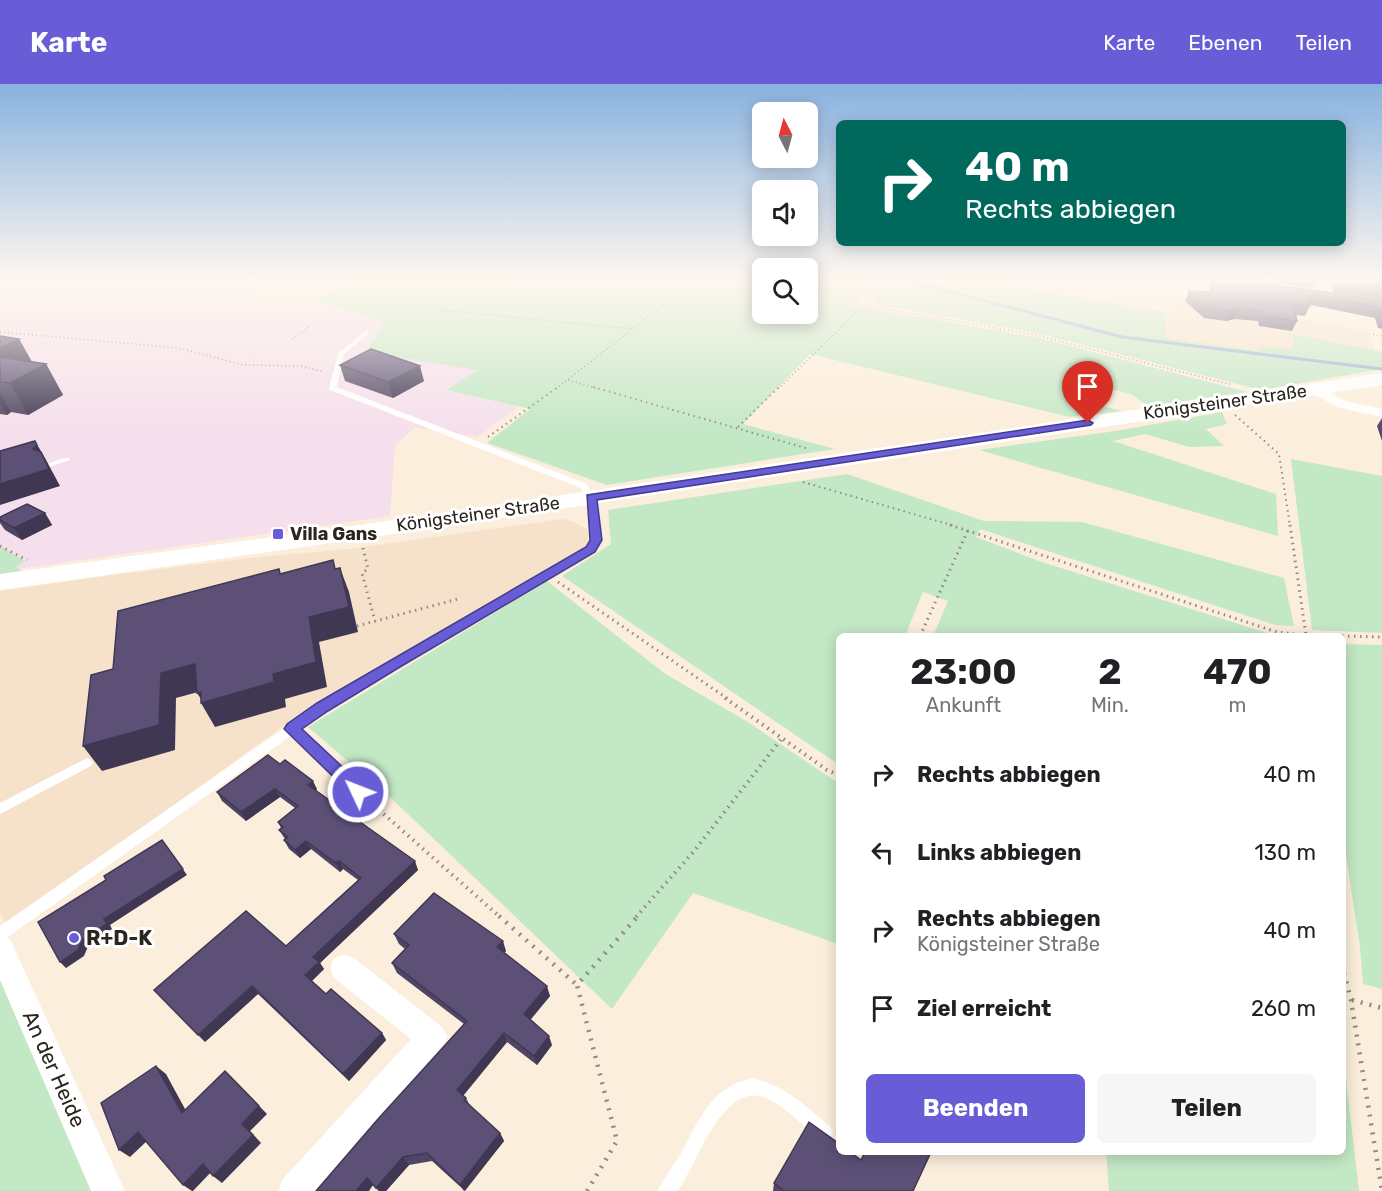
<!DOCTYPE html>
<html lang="de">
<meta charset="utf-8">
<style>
body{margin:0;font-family:Rubik,sans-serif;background:#f6f6f6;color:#202124;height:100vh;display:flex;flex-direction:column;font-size:22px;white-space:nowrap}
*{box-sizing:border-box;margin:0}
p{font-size:20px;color:#757577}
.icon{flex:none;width:33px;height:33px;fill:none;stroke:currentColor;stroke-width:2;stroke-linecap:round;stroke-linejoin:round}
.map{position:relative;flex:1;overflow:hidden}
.panel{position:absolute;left:836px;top:549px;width:510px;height:522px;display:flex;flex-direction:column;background:#fff;border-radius:9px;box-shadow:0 3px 15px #0003}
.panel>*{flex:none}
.guide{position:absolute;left:836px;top:36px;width:510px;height:126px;border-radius:9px;box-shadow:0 3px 15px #0003;background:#00695c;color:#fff;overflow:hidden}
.needle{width:39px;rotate:354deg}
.controls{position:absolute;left:752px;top:18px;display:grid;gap:12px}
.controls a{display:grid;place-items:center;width:66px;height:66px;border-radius:9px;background:#fff;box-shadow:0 3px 15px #0003;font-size:30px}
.pin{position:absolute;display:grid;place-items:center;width:51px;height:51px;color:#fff;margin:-62px -26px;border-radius:50% 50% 50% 0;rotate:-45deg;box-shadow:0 0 6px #0007}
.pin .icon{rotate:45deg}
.me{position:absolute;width:66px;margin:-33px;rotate:313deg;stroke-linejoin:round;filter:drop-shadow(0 0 4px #0008)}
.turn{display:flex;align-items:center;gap:21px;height:126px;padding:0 30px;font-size:27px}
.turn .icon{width:78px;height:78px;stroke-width:2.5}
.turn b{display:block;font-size:42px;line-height:51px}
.eta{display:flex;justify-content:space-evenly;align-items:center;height:102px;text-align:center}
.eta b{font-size:36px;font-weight:700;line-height:42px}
.button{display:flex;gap:12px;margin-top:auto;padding:12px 30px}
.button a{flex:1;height:69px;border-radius:9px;background:#685dd7;color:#fff;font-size:24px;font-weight:700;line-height:69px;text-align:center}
.button a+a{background:#f6f6f6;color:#202124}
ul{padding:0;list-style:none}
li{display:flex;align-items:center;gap:18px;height:78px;padding:0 30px}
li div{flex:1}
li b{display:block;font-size:22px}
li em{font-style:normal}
header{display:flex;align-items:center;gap:36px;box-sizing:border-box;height:84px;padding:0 30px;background:#685dd7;color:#fff}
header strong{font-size:28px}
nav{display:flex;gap:33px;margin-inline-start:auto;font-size:21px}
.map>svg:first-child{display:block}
.commercial{fill:#f5dfec}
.built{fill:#f6e2ca}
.green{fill:#c3e8c5}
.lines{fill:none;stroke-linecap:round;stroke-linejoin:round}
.stream{stroke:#98aed5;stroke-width:3}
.path-far4{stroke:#948a7e;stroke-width:1.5;stroke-dasharray:1 3;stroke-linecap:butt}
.path-far3{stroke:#948a7e;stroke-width:2;stroke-dasharray:1.5 4;stroke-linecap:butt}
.path-far2{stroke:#948a7e;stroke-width:3;stroke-dasharray:1.5 4.5;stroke-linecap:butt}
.path-far1{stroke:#948a7e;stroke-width:4;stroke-dasharray:1.5 5;stroke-linecap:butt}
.path{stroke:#948a7e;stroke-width:4.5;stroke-dasharray:2 7;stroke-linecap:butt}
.service{fill:#fff;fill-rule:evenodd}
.minor{fill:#fff;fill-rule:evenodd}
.tertiary{fill:#fff;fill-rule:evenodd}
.secondary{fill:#fff;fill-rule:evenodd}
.wall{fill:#4f4565}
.shaded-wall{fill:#403853}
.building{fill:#5c5076;stroke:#403853;stroke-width:1.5}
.route{fill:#685dd7;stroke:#443c8c;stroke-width:1.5}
.poi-dot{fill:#685dd7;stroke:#fff;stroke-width:2}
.labels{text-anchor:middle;stroke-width:6;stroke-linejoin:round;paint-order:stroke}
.street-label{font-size:18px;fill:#2a251e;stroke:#fff}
.poi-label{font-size:18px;font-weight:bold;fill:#2a251e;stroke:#fff;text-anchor:start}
.near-poi-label{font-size:21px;font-weight:bold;fill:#2a251e;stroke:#fff;text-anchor:start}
.near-street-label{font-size:21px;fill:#2a251e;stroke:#fff}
</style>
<header>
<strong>Karte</strong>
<nav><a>Karte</a><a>Ebenen</a><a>Teilen</a></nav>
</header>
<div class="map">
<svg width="1382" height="1107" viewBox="0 0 1382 1107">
<rect width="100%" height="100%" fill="#fceedc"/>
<!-- commercial -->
<path class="commercial" d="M61,206L249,211L318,217L385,238L366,268L478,286L448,306L519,323L477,353L415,343L395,362L390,432L19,485L0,473V209Z"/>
<!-- built -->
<g class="built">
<path d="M1182,202L1268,216L1294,234L1368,247L1375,267L1293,250V265L1260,263L1261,267L1165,254L1167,228L1176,229Z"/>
<path d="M563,435L574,438L588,446V458L579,469L300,630L7,842L0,829V507L120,490L259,473L348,465Z"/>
</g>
<!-- green -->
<g class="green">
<path d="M154,195H270L249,211L61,206L0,209V197L103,198Z"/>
<path d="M352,195H762V230H807V213L1039,254L1248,308L1148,322L1131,310L1082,298L1072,314L1122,327L1070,333L810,270L743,340L835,365L607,401L487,359L530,325L447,306L477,286L366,268L385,238L318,217Z"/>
<path d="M807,195H874L859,217L807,210Z"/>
<path d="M884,195H994L1025,200L1023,204L1167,228L1165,254L1260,267L1259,263L1293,265V250L1382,268V285L1261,306L1036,249L876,220L873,216Z"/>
<path d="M1222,328L1227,340L1206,345L1224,362L1189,363L1145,350L1113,357L1276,410L1278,452L979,366L1116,347Z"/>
<path d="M1291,375L1382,392V549L1312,546Z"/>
<path d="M847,390L984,437L1082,438L1284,494L1294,542L1275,541L980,445L976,453L1042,478L1277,552H933L948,517L923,508L905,552H838V680L562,492L611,460L608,426Z"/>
<path d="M0,462L25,477L16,483L23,488L0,492Z"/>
<path d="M547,497L664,589L748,638L838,699V860L693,809L612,925L391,714L308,643Z"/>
<path d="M1342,560L1382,561V905L1363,900L1360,863L1343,752Z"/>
<path d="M0,880L107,1107H0Z"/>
<path d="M1343,969L1359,1107H1109L1106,1068H1342Z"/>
</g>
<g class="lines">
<!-- stream -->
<path class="stream" d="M903,195L1122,253L1382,285"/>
<!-- path-far4 -->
<g class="path-far4">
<path d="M707,195L762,204"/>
<path d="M864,195L872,208"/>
<path d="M0,196L62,195"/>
<path d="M807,211L1035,251L1233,301"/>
<path d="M442,226L633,245"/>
<path d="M442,226L480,195"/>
<path d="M0,248L179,264L243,281L301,282L324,288"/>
<path d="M1369,250L1382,252"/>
<path d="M292,255L312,241"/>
<path d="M568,296L598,305"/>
<path d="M556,305L696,195"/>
<path d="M778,305L865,220L881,195"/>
</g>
<!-- path-far3 -->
<g class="path-far3">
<path d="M593,303L809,365"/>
<path d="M1235,331L1279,370L1290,442"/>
<path d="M738,343L779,303"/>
<path d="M488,353L558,303"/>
<path d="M803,398L955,442"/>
</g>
<!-- path-far2 -->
<g class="path-far2">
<path d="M950,441L1277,548L1306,551"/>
<path d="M1290,441L1306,551L1342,552"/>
<path d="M0,462L27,476"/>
<path d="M363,464L368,485L362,489L375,537"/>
<path d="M558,498L728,615"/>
<path d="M357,542L458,515"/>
<path d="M920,552L968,446"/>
<path d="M1342,552L1382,553"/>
</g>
<!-- path-far1 -->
<g class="path-far1">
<path d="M725,614L827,686L838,691"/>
<path d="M369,717L500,833"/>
<path d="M636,833L695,766L782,654"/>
</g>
<!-- path -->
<g class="path">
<path d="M499,832L577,901"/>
<path d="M1342,862L1344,889L1351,916L1382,1107"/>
<path d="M1352,916L1382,924"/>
<path d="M587,1107L617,1057L577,901L638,832"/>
</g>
<!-- service -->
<g class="service">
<path d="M1181,195H1187V213L1184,215L1181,213Z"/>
<path d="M1318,197L1321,199L1322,212L1319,214L1316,212L1315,199Z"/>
<path d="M1327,198L1330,200L1332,213L1329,215L1326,213L1324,200Z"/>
<path d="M367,246L370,248L369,249L344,270L337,303L587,400C598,420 604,444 596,466L327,626L300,645L363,704L365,708L363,712L359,713L355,712L292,651L5,855L0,857V842L319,620L587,464C595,445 589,422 581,404L330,306L329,304L338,269Z"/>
<path d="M63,374H69L70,376L49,383L45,381Z"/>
<path d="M87,674L91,676L93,679L91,682L0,730V719Z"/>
<path d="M752,994C787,1002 803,1021 830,1042L833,1048L830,1054L824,1057L818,1054C802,1041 785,1022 766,1014C723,996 697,1080 678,1107H658C663,1094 673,1083 680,1071C700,1036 709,1004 752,994Z"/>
</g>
<!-- minor -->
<g class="minor">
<path d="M1315,301L1346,317L1382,325V333L1337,323L1310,308L1308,305Z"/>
<path d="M0,851L10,855L125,1107H91L0,896Z"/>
<path d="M344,871L354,874L442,943L447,953L442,963L317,1107H278L283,1095L411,955L334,894L330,884L334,874Z"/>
</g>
<!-- tertiary -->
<path class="tertiary" d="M1200,195H1232L1250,198L1252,201L1245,205L1207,199Z"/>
<!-- secondary -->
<path class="secondary" d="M1382,289V301L360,455L0,506V490L360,441Z"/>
</g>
<!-- wall -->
<g class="wall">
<path d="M1213,195H1233L1382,216V245L1378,244L1375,234L1311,221H1310L1305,232L1296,231L1297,237L1292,247L1259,242L1258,237L1234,235L1226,237L1204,234L1185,217L1189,207L1209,208L1210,202Z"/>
<path d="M1248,195H1382V215L1333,208L1332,200L1328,196L1323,198L1318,196L1313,204Z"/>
<path d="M0,252L19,255L32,278L46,280L63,311L28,331L11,328L7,331L0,330Z"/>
<path d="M340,281L424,297L393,314L345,297Z"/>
<path d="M1382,334V357L1377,342Z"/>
<path d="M45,429L52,441L22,456L5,446L0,439V433Z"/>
<path d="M280,680L317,705L316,706L418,786L320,879L324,885L311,897L326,910L382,949L386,956L349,997L258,910L205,958L286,862L358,796L343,785L340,788L311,765L300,774L289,765L284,756L285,755L279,746L281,744L278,738L295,724L280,713L246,737L222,717L217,708Z"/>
<path d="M394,850L506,867L504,869L550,912L530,936L552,961L537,981L507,958L463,1012L466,1014L470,1022L500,1049L504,1057L465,1107L432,1077L409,1081L386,1107H379L373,1101L316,1107L464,940L397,889L392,879L405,865L399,860Z"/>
<path d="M774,1099L913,1107H773Z"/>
</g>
<!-- shaded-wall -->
<g class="shaded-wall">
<path d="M1238,225L1234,235L1226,237L1230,227Z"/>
<path d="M19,255L36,285L0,298V264Z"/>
<path d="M46,280L63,311L28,331L10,299Z"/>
<path d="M420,282L424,297L393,314L388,298Z"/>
<path d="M0,309L11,328L7,331L0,320Z"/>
<path d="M35,357L45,374L60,402L0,421V400L33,365Z"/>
<path d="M45,429L52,441L22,456L14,444Z"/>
<path d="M340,484L349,508L358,548L319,558L327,603L285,615L286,623L215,643L201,619L203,618L197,609L273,590Z"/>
<path d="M195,580L209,605L176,614L175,666L102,687L83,662L161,589Z"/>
<path d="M313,697L317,705L312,709L308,701Z"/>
<path d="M275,705L280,713L246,737L241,728Z"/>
<path d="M162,756L187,791L110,841L112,845L89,860L84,872L66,884L60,878L104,835Z"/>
<path d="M306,757L311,765L300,774L295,766Z"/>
<path d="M339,777L343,785L340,788L336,779Z"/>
<path d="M415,777L418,786L320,879L324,885L310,899L305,891L313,873Z"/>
<path d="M503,857L506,867L500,873L497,863Z"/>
<path d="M252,902L258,910L205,958L198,951Z"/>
<path d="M547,902L550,912L527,940L524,930Z"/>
<path d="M382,949L386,956L349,997L343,990Z"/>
<path d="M504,949L507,958L461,1014L457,1006Z"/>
<path d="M549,952L552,961L537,981L534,972Z"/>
<path d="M156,982L166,990L191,1036L182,1029Z"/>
<path d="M225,987L267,1030L250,1047L261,1059L222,1099L213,1092L242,1040Z"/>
<path d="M138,1048L148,1056L130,1073L119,1066Z"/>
<path d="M500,1049L504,1057L464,1107L460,1101Z"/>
<path d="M403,1073L409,1081L386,1107H379L376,1104Z"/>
<path d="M203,1080L212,1087L193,1107H192L183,1101Z"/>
<path d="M367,1094L373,1101L369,1107H356Z"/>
</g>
<!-- building -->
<g class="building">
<path d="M1213,195H1233L1382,216V229L1380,224L1316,211H1309L1310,222L1293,220L1297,237L1264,232L1263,227L1238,225L1230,227L1208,224L1189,207L1212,208Z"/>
<path d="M1338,195H1382V204L1338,198Z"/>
<path d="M0,252L19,255L0,264Z"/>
<path d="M371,265L420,282L388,298L340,281Z"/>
<path d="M0,273L46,280L10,299L0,298Z"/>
<path d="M35,357L37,361L33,365L41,368L49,385L0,400V367Z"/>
<path d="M27,420L45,429L14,444L0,436V433Z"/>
<path d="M333,476L335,485L340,484L349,523L309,533L316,578L273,590L274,598L201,619V608L197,609L195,580L161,589L159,641L83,662L91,591L113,585L118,527L279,485L280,490Z"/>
<path d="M268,671L280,680L285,676L313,697L308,701L415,777L313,873L319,878L305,891L326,910L331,905L382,949L343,990L252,902L198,951L154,906L246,827L286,862L361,794L339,777L336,779L306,757L295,766L284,756L288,753L279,746L283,743L278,738L298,722L275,705L241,728L217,708Z"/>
<path d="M162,756L183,785L104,835L107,840L83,855L78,866L60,878L38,838L106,796L104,792Z"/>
<path d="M434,809L503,857L497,863L547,902L524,930L549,952L534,972L504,949L457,1006L466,1014L464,1016L500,1049L460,1101L427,1069L403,1073L376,1104L367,1094L356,1107H316L378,1035L467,937L392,879L409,861L394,850Z"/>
<path d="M156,982L182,1029L225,987L259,1022L242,1040L253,1051L213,1092L203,1080L183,1101L138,1048L119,1066L101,1019Z"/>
<path d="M809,1038L838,1059V1068H850L861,1076L865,1068H931L913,1107H784L774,1099Z"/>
</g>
<!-- sky -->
<linearGradient id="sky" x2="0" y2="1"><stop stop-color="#88b2e0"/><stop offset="0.56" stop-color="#fef7ef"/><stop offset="1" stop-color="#fef7ef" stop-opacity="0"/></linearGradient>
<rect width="1382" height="350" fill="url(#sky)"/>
<!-- route -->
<path class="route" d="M1088,336L1093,339L1091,341L597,416L602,456L595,468L400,583L328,627L302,645L364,703L367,708L364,712L358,714L353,712L284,645L287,640L317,619L586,463L590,456L587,411Z"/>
<!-- markers -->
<g class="poi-dot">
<rect x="272" y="444" width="12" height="12" rx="3"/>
<circle cx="74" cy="854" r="6"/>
</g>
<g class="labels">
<!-- street labels -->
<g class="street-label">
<text transform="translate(1225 318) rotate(-8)" y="6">Königsteiner Straße</text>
<text transform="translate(478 430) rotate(-8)" y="6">Königsteiner Straße</text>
</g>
<!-- poi labels -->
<g class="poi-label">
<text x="290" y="456">Villa Gans</text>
</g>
<!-- near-poi labels -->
<g class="near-poi-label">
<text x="86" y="861">R+D-K</text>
</g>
<!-- near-street labels -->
<g class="near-street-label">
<text transform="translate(54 985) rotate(66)" y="7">An der Heide</text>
</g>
</g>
</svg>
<div class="controls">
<a><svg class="needle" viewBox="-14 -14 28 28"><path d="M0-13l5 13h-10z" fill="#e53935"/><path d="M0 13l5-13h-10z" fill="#757577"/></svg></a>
<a><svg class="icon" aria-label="sound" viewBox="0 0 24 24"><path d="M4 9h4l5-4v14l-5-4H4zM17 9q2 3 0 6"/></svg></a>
<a><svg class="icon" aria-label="search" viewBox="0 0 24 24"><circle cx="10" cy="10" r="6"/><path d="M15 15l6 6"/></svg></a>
</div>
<div class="pin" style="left:1088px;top:339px;background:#d93025"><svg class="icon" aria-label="arrive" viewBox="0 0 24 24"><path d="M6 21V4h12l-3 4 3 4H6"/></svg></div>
<svg class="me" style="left:358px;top:708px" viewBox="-20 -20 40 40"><circle r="17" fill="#685dd7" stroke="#fff" stroke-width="3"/><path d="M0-11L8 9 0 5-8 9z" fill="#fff"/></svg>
<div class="guide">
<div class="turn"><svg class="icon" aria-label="right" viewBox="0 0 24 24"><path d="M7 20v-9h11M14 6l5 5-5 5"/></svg><div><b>40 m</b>Rechts abbiegen</div></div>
</div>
<section class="panel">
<div class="eta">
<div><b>23:00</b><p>Ankunft</p></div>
<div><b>2</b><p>Min.</p></div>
<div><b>470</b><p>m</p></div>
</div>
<ul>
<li><svg class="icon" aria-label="right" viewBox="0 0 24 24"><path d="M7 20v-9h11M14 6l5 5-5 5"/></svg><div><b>Rechts abbiegen</b></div><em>40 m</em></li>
<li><svg class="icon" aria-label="left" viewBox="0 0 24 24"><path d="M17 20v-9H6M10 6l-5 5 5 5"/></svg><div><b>Links abbiegen</b></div><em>130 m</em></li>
<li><svg class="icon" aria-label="right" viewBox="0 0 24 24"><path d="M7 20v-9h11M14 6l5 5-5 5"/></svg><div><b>Rechts abbiegen</b><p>Königsteiner Straße</p></div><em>40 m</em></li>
<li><svg class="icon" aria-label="arrive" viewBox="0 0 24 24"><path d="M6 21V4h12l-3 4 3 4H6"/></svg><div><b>Ziel erreicht</b></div><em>260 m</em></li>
</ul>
<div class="button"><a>Beenden</a><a>Teilen</a></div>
</section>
</div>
